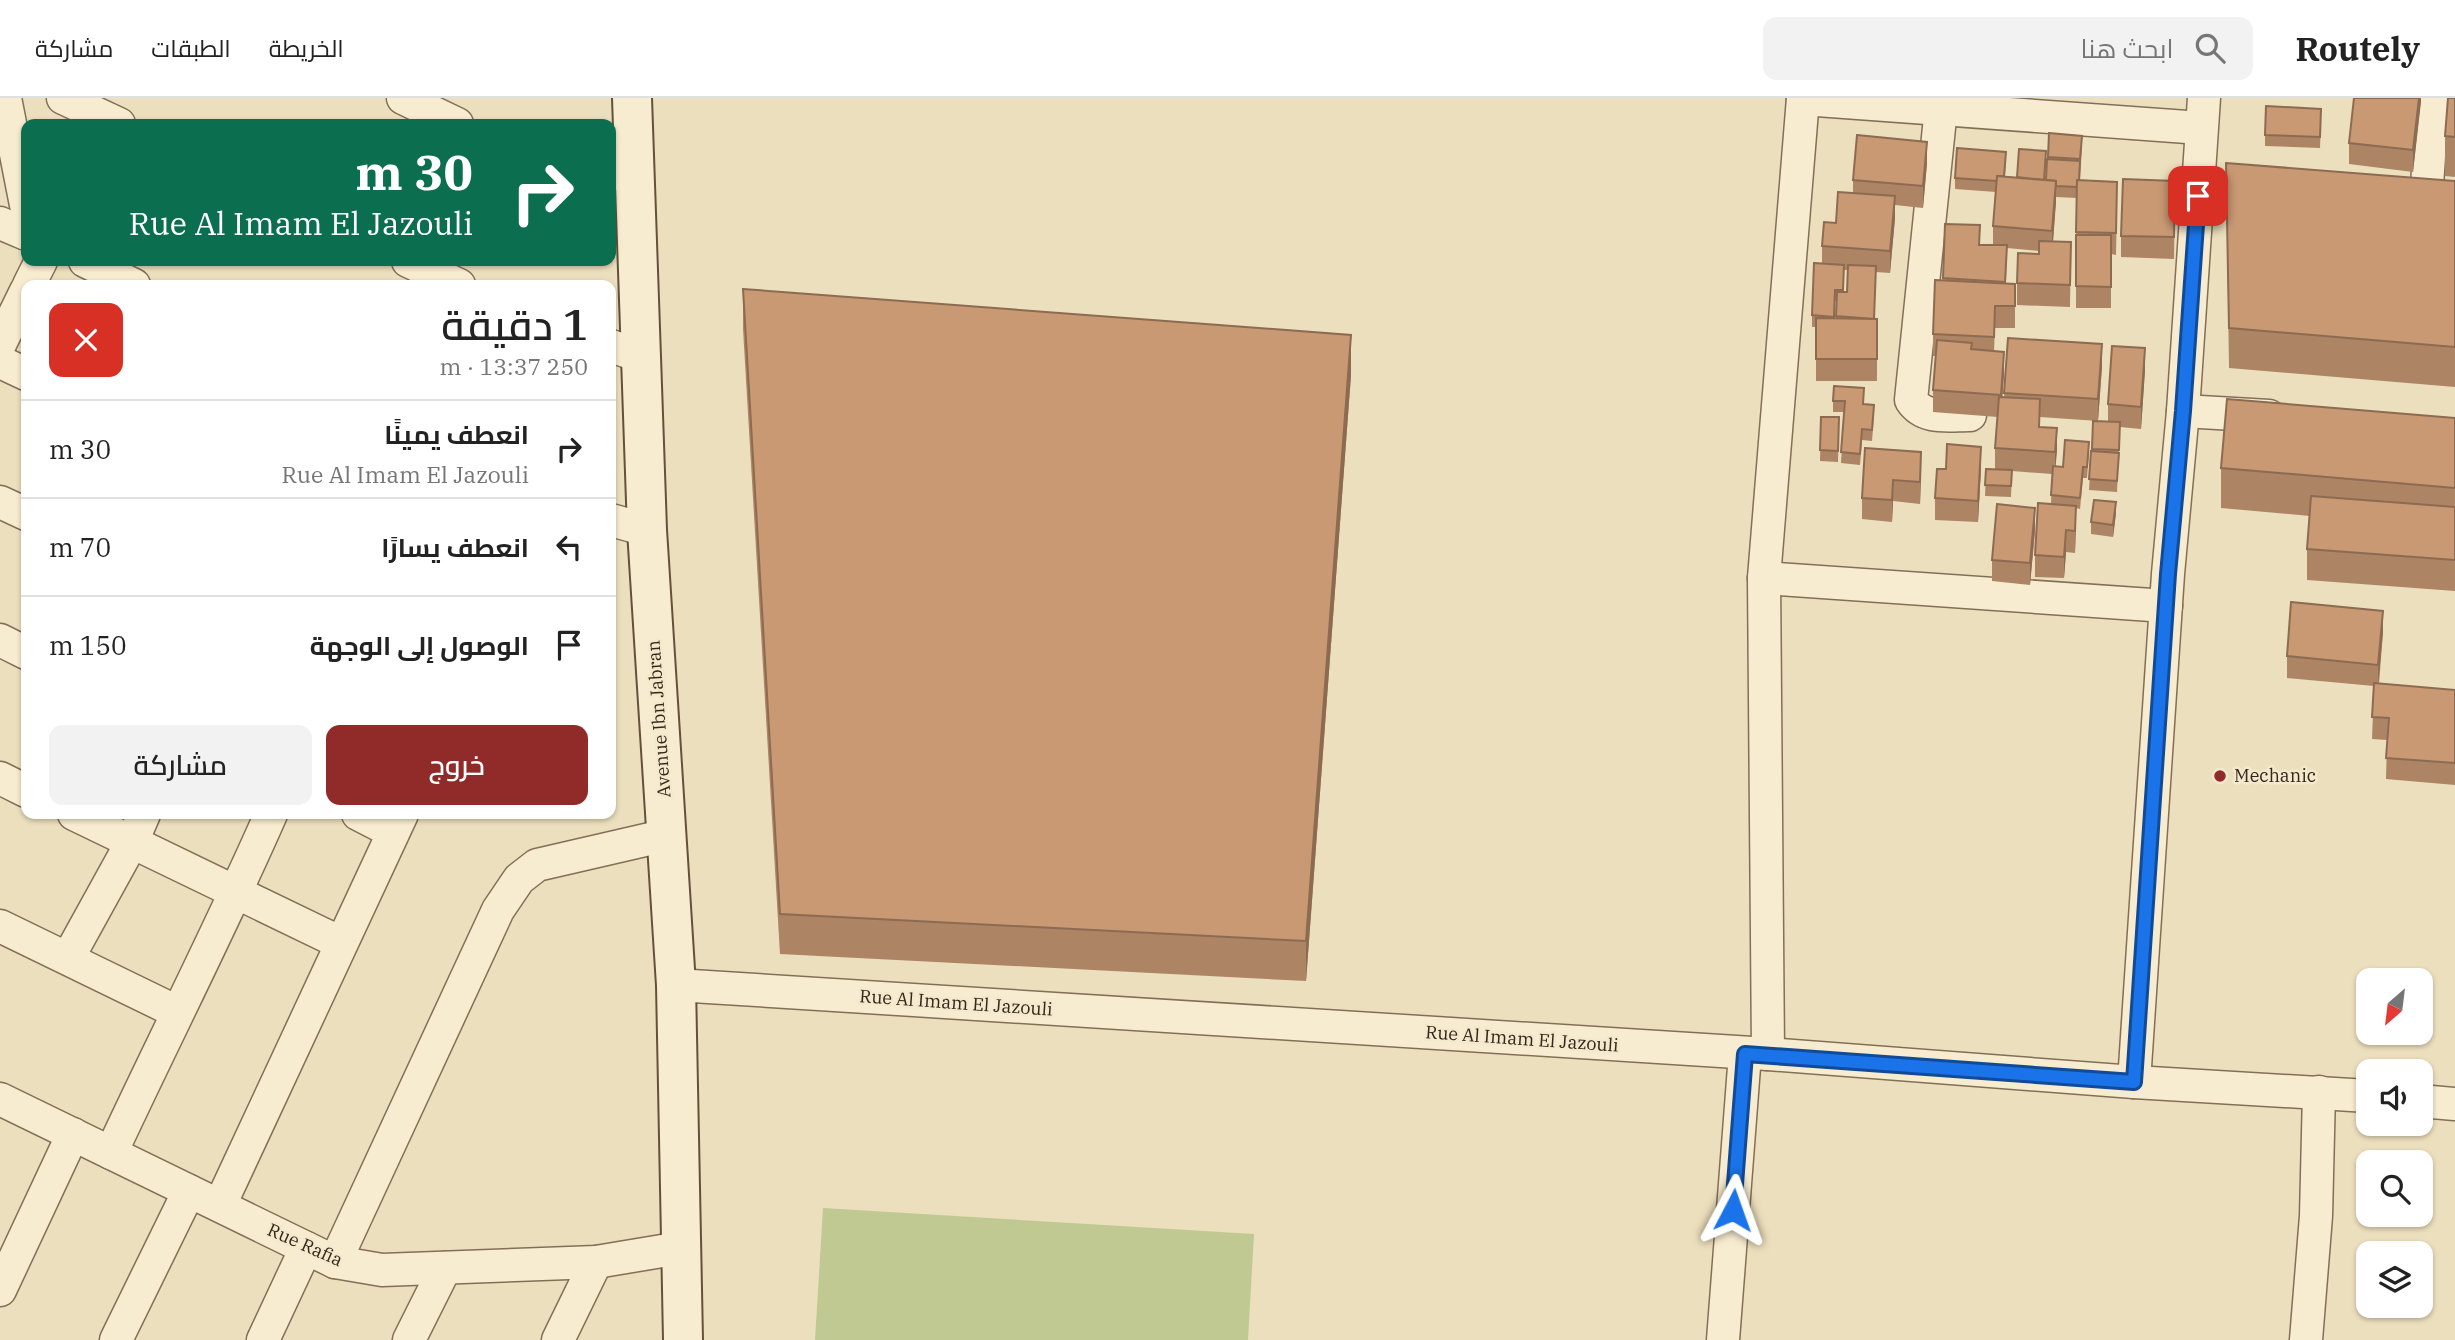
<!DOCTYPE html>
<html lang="ar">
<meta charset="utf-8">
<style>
body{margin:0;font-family:"IBM Plex Serif",Cairo,serif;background:#f2f2f2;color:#222;direction:rtl;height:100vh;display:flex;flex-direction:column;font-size:26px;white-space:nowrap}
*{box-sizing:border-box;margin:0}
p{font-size:23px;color:#767676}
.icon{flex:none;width:38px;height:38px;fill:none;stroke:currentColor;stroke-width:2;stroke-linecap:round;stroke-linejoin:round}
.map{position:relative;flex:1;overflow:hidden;direction:ltr}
.sheet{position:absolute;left:21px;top:182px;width:595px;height:539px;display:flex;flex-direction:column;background:#fff;border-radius:14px;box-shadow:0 2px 5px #0004;direction:rtl}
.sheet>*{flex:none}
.hud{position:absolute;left:21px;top:21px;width:595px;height:147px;border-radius:14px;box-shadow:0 2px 5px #0004;direction:rtl;background:#0b6e4f;color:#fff;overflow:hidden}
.needle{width:46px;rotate:208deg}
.buttons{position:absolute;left:2356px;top:870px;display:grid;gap:14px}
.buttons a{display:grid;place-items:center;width:77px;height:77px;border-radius:14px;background:#fff;box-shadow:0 2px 5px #0004;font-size:35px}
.pin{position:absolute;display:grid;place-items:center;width:60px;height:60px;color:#fff;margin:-30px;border-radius:14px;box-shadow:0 4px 10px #0006}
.me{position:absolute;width:77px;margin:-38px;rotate:4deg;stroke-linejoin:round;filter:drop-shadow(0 0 5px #0008)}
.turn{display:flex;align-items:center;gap:24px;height:147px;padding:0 28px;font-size:32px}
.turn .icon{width:91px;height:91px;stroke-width:2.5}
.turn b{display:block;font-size:49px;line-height:60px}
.round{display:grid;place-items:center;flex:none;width:74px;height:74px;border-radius:14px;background:#f2f2f2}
.overview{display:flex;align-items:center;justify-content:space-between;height:119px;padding:0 28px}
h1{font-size:42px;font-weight:600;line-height:52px}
.primary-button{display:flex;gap:14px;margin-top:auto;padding:14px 28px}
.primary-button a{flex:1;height:80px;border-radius:14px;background:#902b29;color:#fff;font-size:28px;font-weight:600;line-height:80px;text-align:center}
.primary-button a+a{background:#f2f2f2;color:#222}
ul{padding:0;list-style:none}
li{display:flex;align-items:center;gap:21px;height:98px;padding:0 28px;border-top:2px solid #e0e0e0}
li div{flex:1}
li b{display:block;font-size:26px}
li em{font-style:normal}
header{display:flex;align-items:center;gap:42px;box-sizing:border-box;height:98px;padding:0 35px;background:#fff;border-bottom:2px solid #e0e0e0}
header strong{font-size:33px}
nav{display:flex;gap:38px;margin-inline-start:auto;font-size:24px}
.search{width:490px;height:63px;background:#f2f2f2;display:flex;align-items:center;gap:18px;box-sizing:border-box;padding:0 24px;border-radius:14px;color:#767676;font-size:26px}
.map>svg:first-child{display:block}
.green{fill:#c1c992}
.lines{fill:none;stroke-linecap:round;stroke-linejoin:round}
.street-casing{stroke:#836f57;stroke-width:35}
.secondary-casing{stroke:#65513b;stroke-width:42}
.street{stroke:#f7ecd0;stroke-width:32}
.secondary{stroke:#f7ecd0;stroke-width:38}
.wall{fill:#ad8464;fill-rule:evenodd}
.shaded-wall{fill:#8d6b51}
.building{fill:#c99974;stroke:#8d6b51;stroke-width:2}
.route-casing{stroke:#114b97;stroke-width:18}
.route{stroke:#1a73e8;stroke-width:12}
.poi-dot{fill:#902b29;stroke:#f4e9cd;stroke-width:2.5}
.labels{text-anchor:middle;stroke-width:5;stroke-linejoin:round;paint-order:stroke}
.street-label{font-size:18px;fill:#33271b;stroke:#f4e9cd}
.poi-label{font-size:18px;fill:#33271b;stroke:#f4e9cd;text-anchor:start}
</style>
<header>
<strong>Routely</strong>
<div class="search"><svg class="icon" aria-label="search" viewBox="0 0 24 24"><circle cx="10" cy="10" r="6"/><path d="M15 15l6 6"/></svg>ابحث هنا</div>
<nav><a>الخريطة</a><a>الطبقات</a><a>مشاركة</a></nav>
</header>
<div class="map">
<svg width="2455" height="1242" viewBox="0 0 2455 1242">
<rect width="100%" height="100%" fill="#ecdfbd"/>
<!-- green -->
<path class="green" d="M823,1110L1254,1136L1248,1242H815Z"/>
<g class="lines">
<!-- street casing -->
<g class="street-casing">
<g id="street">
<path d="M5,0L26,107"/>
<path d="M63,0L119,26"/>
<path d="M403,0L457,26"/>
<path d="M1803,1L2201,30"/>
<path d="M1941,10L1911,302C1924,322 1948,317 1970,317"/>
<path d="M611,75L636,77"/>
<path d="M2427,87L2433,0"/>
<path d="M0,125L26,136"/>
<path d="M85,163L134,187"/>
<path d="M408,163L459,187"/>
<path d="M29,187L41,163"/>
<path d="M0,246L26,193"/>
<path d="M611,248L640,258"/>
<path d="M0,264L26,276"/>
<path d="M2183,313L2269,318"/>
<path d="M0,404L26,416"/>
<path d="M611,422L647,432"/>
<path d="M1764,480L2166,508"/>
<path d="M0,542L26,555"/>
<path d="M0,680L26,693"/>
<path d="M74,716L341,845"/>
<path d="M358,716L393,734"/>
<path d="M0,828L177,914"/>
<path d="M68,860L132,744L144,716"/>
<path d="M676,887L1768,956L2134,984L2368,998"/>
<path d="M1768,956L1764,480L1803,0"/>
<path d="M2134,984L2168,476L2183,313L2204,0"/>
<path d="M0,1001L335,1164L382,1172L596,1164L680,1150"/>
<path d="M2420,1003L2455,1006"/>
<path d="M111,1055C164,941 221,830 271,716"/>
<path d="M220,1107L402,716"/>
<path d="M335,1164L498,812L519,781L537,767L667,737"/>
<path d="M0,1192L73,1036"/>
<path d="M116,1242L189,1093"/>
<path d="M263,1242L306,1150"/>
<path d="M409,1242L445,1170"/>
<path d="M558,1242L596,1164"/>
<path d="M1723,1242L1745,956"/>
<path d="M2306,1242L2316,1118L2319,994"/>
</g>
</g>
<!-- secondary casing -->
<g class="secondary-casing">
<path id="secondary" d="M632,0L647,432L676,887L683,1242"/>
</g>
<!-- street -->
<use href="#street" class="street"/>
<!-- secondary -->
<use href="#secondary" class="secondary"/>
</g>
<!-- wall -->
<g class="wall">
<path d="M2421,0L2413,74L2349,66V45Z"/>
<path d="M2455,0V79L2445,78V38Z"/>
<path d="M2321,22L2320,50L2265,48V37Z"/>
<path d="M2049,35L2082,49L2080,82L2117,105L2116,157L2111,156V210H2076V134L2077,100L2056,99L2053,144H2071L2070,209L2017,207V185L2039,156V153L2007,150L2006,185L2015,186V230H1995L1994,253L2004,276L2002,299H2004L2008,240L2102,268L2098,323L2040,319V329L2057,352L2055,368L2063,369L2089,355L2087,380H2083L2080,411L2076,410L2075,455L2066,454L2064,480L2035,479V457L2051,406L2052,376L2012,373L2011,399L1985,398L1986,371H1995V350L1998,319L1933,314V292L1936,258H1933V236L1943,180L1980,147H1993V128L1996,94L1955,91V80L2006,65L2005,78L2017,79L2046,64L2045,82H2046Z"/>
<path d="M1927,65L1923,110L1895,107V120L1890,175L1876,174L1874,221H1877V283H1816V229H1812V217L1822,166V148L1853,95V82ZM1844,172H1848L1847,194H1843ZM1835,203H1837L1836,220H1835Z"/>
<path d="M2226,65L2455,83V289L2229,270Z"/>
<path d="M2175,105L2174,161L2121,159V138Z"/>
<path d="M743,191L1351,277L1306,883L780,856L743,231Z"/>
<path d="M2145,272L2141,331L2120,329L2117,394L2089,392L2093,323L2108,324V306Z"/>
<path d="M1864,301V306L1874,318L1872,343L1862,342L1860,367L1841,365L1844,314H1833V303Z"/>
<path d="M1821,319H1839L1838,364L1820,363Z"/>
<path d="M2455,320V493L2307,482V451L2310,418L2221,410V370Z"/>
<path d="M1865,350L1921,376L1920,406L1893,403L1892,424L1862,421V400Z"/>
<path d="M1981,371L1978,424L1935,422V400Z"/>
<path d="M2116,415L2113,439L2091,436V424Z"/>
<path d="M2035,432L2030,487L1992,483V462Z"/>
<path d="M2383,534L2379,586L2455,592V687L2386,681L2387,642L2372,641L2374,588L2287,580V558Z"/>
</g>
<!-- shaded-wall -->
<g class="shaded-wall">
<path d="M2419,0H2421V4L2413,74V52Z"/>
<path d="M1927,44V65L1923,110V88Z"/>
<path d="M2056,83V105L2052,155V133Z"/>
<path d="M1895,98V120L1890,175V153Z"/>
<path d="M1351,237V277L1306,883V843Z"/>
<path d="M2102,246V268L2098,323V301Z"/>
<path d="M2145,250V272L2141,331V309Z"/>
<path d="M2004,254V276L2001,319V297Z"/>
<path d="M2057,330V352L2055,376V354Z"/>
<path d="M1981,349V371L1978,424V403Z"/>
<path d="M1921,354V376L1920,406V384Z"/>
<path d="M1893,382V403L1892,424V402Z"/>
<path d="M2116,404V415L2113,439V427Z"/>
<path d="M2076,408V429L2075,455V433Z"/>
<path d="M2035,410V432L2030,487V465Z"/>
<path d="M2066,432V454L2064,480V459Z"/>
<path d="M2383,513V534L2378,588V567Z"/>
</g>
<!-- building -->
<g class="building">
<path d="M2354,0H2419L2413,52L2349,45Z"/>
<path d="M2448,0H2455V39L2445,38Z"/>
<path d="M2266,8L2321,11L2320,39L2265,37Z"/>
<path d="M2049,35L2082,38L2080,61L2048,59Z"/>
<path d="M1857,37L1927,44L1923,88L1853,82Z"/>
<path d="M1957,50L2006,54L2004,78H1997V83L1955,80Z"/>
<path d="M2019,51L2046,53L2044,82L2017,79Z"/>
<path d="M2047,61L2080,63L2079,82H2077V89L2056,88V83L2046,82Z"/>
<path d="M2226,65L2455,83V249L2229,230Z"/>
<path d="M1997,78L2056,83L2052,133L1993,128Z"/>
<path d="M2123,81L2175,83L2174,139L2121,138Z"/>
<path d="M2077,82L2117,84L2116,135L2076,134Z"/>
<path d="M1838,94L1895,98L1890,153L1822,148L1824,124L1836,125Z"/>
<path d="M1945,126L1980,127L1979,147H2007L2005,184L1943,180Z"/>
<path d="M2076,137H2111V189L2076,188Z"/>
<path d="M2039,143L2071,144L2070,187L2017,185L2018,155L2039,156Z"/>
<path d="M1814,165L1844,167L1843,192H1835L1834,219L1812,217Z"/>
<path d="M1848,167L1876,168L1874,221L1836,218L1837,194H1847Z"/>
<path d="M1935,182L2015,186V208H1995L1994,239L1933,236Z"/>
<path d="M743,191L1351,237L1306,843L780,816Z"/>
<path d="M1816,220L1877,221V261H1816Z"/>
<path d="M2008,240L2102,246L2098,301L2004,295Z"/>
<path d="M1937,242L1972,245L1971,251L2004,254L2001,297L1933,292Z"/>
<path d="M2112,248L2145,250L2141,309L2108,306Z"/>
<path d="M1834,288L1864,290L1863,306L1874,307L1872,332L1862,331L1860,356L1841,354L1845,303H1833Z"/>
<path d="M1999,299L2040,301L2039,329L2057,330L2055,354L1995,350Z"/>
<path d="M2227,301L2455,320V390L2221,370Z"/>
<path d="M1821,319H1839L1838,353L1820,352Z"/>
<path d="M2093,323L2120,324L2119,352L2092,351Z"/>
<path d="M2065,342L2089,344L2087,369H2083L2080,400L2051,397L2053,368L2063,369Z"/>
<path d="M1947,346L1981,349L1978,403L1935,400L1937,371H1946Z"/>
<path d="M1865,350L1921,354L1920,384L1893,382L1892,402L1862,400Z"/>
<path d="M2091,353L2119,355L2117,383L2089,381Z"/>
<path d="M1986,371L2012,372L2011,388L1985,387Z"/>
<path d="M2311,398L2455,409V462L2307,451Z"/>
<path d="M2094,402L2116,404L2113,427L2091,424Z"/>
<path d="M2038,405L2076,408L2075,433L2066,432L2064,459L2035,457Z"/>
<path d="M1997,406L2035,410L2030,465L1992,462Z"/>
<path d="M2291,504L2383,513L2378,567L2287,558Z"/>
<path d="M2374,585L2455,592V665L2386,660L2389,620L2372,619Z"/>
</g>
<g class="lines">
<!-- route casing -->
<g class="route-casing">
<path id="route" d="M1733,1112L1745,956L2134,984L2168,476L2183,313L2198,98"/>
</g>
<!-- route -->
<use href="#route" class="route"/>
</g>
<!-- markers -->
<circle class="poi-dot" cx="2220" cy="678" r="7"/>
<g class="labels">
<!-- street labels -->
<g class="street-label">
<text transform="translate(659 621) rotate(-94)" y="6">Avenue Ibn Jabran</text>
<text transform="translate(956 905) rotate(4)" y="6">Rue Al Imam El Jazouli</text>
<text transform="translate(1522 941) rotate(4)" y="6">Rue Al Imam El Jazouli</text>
<text transform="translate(305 1147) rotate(24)" y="6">Rue Rafia</text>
</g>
<!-- poi labels -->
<g class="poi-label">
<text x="2234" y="684">Mechanic</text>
</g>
</g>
</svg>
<div class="buttons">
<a><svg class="needle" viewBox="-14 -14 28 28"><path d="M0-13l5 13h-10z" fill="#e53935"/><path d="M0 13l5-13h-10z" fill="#767676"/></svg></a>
<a><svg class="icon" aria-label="sound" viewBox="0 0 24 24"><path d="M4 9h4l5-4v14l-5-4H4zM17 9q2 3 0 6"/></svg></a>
<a><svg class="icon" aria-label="search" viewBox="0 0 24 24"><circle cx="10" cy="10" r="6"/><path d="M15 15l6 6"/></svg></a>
<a><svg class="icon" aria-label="layers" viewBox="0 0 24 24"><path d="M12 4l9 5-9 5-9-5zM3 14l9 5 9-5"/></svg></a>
</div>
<div class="pin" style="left:2198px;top:98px;background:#d93025"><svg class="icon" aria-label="arrive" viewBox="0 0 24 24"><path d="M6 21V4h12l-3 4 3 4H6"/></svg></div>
<svg class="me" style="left:1733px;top:1112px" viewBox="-20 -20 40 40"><path d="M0-17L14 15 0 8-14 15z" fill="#1a73e8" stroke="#fff" stroke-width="4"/></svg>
<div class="hud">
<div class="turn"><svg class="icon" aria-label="right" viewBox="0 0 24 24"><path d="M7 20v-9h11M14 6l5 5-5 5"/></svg><div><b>30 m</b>Rue Al Imam El Jazouli</div></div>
</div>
<section class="sheet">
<div class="overview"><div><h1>1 دقيقة</h1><p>250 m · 13:37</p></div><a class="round" style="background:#d93025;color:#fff"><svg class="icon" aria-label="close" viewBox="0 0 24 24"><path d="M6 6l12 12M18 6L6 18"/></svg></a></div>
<ul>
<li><svg class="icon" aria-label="right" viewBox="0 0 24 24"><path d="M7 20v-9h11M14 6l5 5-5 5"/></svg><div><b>انعطف يمينًا</b><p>Rue Al Imam El Jazouli</p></div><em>30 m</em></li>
<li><svg class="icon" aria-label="left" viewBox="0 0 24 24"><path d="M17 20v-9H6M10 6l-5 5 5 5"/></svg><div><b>انعطف يسارًا</b></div><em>70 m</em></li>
<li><svg class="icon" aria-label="arrive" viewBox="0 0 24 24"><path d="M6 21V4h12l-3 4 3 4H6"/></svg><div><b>الوصول إلى الوجهة</b></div><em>150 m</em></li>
</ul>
<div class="primary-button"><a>خروج</a><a>مشاركة</a></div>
</section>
</div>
